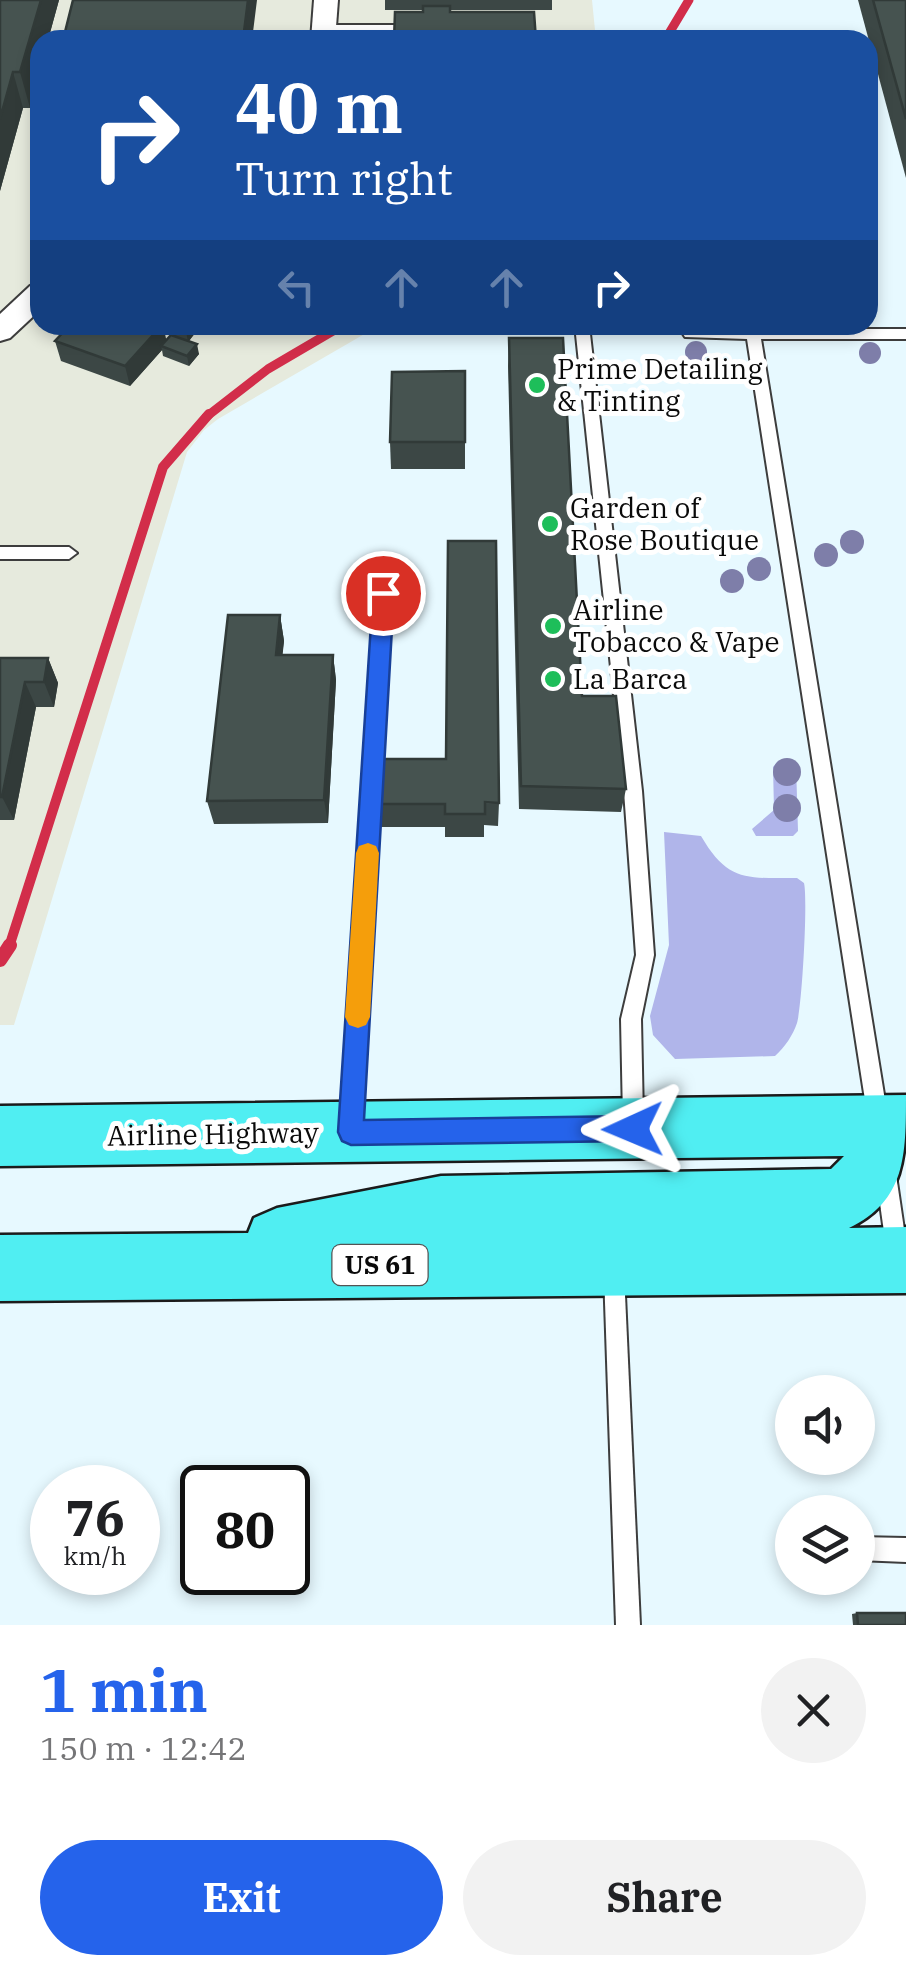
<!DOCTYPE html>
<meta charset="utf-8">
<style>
body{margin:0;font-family:"IBM Plex Serif",serif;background:#f2f2f2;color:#202124;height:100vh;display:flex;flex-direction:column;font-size:38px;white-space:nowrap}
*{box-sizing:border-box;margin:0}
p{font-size:32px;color:#757577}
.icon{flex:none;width:55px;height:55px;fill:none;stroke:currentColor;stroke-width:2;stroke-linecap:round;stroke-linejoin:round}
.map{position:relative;height:1625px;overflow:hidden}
.panel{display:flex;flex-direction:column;background:#fff;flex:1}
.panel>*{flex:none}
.guide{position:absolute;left:30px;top:30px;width:848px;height:305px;border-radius:30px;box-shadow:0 5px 15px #0003;background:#1a4fa0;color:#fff;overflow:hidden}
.fabs{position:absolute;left:775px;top:1375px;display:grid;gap:20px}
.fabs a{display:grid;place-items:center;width:100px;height:100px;border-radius:50%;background:#fff;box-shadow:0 5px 15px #0003;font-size:50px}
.speed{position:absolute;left:30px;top:1465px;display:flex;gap:20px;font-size:50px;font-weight:700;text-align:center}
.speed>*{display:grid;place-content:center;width:130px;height:130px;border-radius:50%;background:#fff;box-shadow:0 5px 15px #0003;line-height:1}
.speed small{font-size:25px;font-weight:400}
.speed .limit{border:5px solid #111;border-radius:15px;background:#fff;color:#111}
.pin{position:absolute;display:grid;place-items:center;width:85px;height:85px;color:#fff;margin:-42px;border:5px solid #fff;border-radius:50%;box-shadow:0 2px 10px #0007}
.me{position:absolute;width:110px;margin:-55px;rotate:269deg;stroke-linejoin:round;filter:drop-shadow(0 0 8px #0008)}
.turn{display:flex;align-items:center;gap:35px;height:210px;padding:0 40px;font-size:45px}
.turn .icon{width:130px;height:130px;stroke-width:2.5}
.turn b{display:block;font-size:70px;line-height:85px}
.lanes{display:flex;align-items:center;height:95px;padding:0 40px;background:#0003;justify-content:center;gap:50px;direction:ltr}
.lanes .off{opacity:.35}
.round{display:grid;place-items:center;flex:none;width:105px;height:105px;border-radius:52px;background:#f2f2f2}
.summary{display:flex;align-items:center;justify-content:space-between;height:170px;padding:0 40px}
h1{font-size:60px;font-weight:800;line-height:75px;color:#2563eb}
.primary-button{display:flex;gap:20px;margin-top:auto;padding:20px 40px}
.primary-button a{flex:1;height:115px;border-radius:60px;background:#2563eb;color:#fff;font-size:40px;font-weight:800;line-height:115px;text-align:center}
.primary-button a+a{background:#f2f2f2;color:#202124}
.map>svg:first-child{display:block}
.industrial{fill:#e6eadd}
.green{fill:#b0b5ea}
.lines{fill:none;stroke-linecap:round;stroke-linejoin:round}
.stream-far2{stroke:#d22d4a;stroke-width:9}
.stream-far1{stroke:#d22d4a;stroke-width:10}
.stream{stroke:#d22d4a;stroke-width:14}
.service-casing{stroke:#3d3d3d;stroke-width:4}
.minor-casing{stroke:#3d3d3d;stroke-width:4}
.trunk-casing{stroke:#1b1b1b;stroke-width:5}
.service{fill:#fff;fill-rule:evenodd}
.minor{fill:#fff;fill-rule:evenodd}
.trunk{fill:#50eef2;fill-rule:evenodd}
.tree{fill:#7e7ea9}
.wall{fill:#3c4745}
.shaded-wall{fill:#313a38}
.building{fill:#465350;stroke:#313a38;stroke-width:2.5}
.route{fill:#2563eb;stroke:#184099;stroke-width:2.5}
.slow{fill:#f59e0b}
.poi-dot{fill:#1ebe5a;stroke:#fff;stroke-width:4}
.labels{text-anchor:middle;stroke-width:10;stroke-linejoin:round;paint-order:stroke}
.shield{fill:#fff;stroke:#545454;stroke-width:2.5}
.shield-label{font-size:25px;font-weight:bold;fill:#0a0a0a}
.poi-label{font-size:28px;fill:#0a0a0a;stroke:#fff;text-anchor:start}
.street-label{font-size:28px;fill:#0a0a0a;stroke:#fff}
</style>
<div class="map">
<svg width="906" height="1625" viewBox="0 0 906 1625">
<rect width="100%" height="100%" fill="#e7f9ff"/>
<!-- industrial -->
<path class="industrial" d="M0,0H592L596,40H40V325H380L218,419L204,430L187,452L14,1025H0Z"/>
<!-- green -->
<g class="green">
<path d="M778,761L790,760L796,764L798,831L793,836H756L752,829L774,810L773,767Z"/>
<path d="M664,832L701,836C728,882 746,878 797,878L804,883C808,900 802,1006 797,1023C793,1035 785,1047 775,1056L675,1059L653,1035L650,1016L669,945Z"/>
</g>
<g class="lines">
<!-- stream-far2 -->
<g class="stream-far2">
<path d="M665,40L689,0"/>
<path d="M206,417L268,369L343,325"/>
</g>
<!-- stream-far1 -->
<path class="stream-far1" d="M9,947L163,467L209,414"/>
<!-- stream -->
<path class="stream" d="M0,960L10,945"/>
<!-- service casing -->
<g class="service-casing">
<g id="service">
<path d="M419,25L423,26V30L324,31L318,28L324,25Z"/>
<path d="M575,325H589L642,791L654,955L641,1019L643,1118L640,1125L633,1128L626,1125L623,1118L621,1019L636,955L624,791Z"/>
<path d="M690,329H906V339H761L888,1119L885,1126L878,1129L871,1126L868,1119L747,339L685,337L683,334Z"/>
<path d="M0,547H69L77,553L69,559H0Z"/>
<path d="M383,587L391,593L361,1122L358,1129L351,1132L344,1129L341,1122L375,593Z"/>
<path d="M886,1165L893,1168L896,1175L906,1243V1287L899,1283L888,1260L876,1175L879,1168Z"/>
<path d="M614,1263L621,1266L624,1273L640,1625H616L604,1273L607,1266Z"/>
<path d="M858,1537L906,1538V1562L858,1560Z"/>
</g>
</g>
<!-- minor casing -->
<g class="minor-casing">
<g id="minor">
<path d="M314,0H338L335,40H311Z"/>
<path d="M40,283V310L10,338L0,341V314L30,286Z"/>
</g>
</g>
<!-- trunk casing -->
<g class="trunk-casing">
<path id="trunk" d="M906,1095C906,1155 906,1201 849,1228L906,1227V1293L0,1301V1235L248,1233L254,1218L277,1208L441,1176L831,1169L844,1156L0,1166V1106Z"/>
</g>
<!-- service -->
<use href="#service" class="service"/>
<!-- minor -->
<use href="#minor" class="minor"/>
<!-- trunk -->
<use href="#trunk" class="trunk"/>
</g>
<!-- trees -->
<g class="tree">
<circle cx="696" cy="352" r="11"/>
<circle cx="870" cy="353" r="11"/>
<circle cx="852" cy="542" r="12"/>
<circle cx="826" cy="555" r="12"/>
<circle cx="759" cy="569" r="12"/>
<circle cx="732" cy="581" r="12"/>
<circle cx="787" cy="772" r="14"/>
<circle cx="787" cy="808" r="14"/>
</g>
<!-- wall -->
<g class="wall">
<path d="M0,0H59L48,40H40V70L30,108H23L0,191Z"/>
<path d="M385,0H552V10H450V12H423V10H385Z"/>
<path d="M858,0H906V178Z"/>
<path d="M172,327L199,328L189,341L199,354L189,366L163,356L162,350L130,386L61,361L55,341L166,340L173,336Z"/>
<path d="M509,338L582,696L626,789L621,812L519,809L508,366Z"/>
<path d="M465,371V469H391L390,442Z"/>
<path d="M280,615L284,641L282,655H333L336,680L328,823L214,824L207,801Z"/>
<path d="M0,658H48L58,683L54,707H36L14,820H0Z"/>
<path d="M499,803L498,826L484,825V837H445V827H377L375,804Z"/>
<path d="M857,1613L906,1625H853L852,1614Z"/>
</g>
<!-- shaded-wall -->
<g class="shaded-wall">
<path d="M41,0H59L48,40H40V70L30,108L20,72Z"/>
<path d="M248,0H257L252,40H243Z"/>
<path d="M13,72L23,108L0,191V119Z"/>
<path d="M162,325H163L167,343L161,346L162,350L130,386L125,366Z"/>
<path d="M191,325H199V328L188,342L186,331Z"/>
<path d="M197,344L199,354L189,366L187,356Z"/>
<path d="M280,615L284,641L280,680L276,655Z"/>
<path d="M333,655L336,680L328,823L324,800Z"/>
<path d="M48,658L58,683L54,707L44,682Z"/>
<path d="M25,682L36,707L14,820L2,797Z"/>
</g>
<!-- building -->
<g class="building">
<path d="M0,0H41L20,72H13L0,119Z"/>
<path d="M73,0H248L243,40H63Z"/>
<path d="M873,0H906V119Z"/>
<path d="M423,6H450V12H534L536,40H394L395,12H423Z"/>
<path d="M70,325H162L125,366L55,341Z"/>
<path d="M173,325H191L186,331L172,327Z"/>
<path d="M171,335L197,344L187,356L161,346Z"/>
<path d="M509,338H563L582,696H616L626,789L521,786Z"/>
<path d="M465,371V442H390L392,372Z"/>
<path d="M448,541H496L499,803L485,802V814H445V804H375L377,759H446Z"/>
<path d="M228,615H280L276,655H333L324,800L207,801Z"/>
<path d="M0,658H48L44,682H25L2,797H0Z"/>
<path d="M857,1613H906V1625H858Z"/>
</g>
<!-- route -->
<path class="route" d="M383,585L394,593L364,1120L633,1116L642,1120L646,1129L642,1138L633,1141L351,1145L342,1141L338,1132L373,593Z"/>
<!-- slow -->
<path class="slow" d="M368,843L376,846L379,853L370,1017L366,1025L358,1028L349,1025L345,1017L356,853L359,846Z"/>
<!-- markers -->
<g class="poi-dot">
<circle cx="537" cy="385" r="10"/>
<circle cx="550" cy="524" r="10"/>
<circle cx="553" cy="626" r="10"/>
<circle cx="553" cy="679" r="10"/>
</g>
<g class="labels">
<!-- shield labels -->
<rect class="shield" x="332.5" y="1245" width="95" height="40" rx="8"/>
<g class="shield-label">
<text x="380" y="1274">US 61</text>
</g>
<!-- poi labels -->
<g class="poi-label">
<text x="557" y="379">Prime Detailing<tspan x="557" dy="32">&amp; Tinting</tspan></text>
<text x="570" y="518">Garden of<tspan x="570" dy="32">Rose Boutique</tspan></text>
<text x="573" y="620">Airline<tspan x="573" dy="32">Tobacco &amp; Vape</tspan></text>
<text x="573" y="689">La Barca</text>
</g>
<!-- street labels -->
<g class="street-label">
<text transform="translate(213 1134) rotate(-1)" y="10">Airline Highway</text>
</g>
</g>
</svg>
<div class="fabs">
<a><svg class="icon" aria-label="sound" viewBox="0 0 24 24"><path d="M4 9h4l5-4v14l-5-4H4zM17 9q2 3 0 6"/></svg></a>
<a><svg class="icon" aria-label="layers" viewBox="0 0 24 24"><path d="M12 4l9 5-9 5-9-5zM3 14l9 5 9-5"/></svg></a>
</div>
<div class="speed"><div>76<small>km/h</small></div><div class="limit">80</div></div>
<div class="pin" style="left:383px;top:593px;background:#d93025"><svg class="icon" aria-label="arrive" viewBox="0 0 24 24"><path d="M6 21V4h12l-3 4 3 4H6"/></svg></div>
<svg class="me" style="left:633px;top:1129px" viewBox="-20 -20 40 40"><path d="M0-17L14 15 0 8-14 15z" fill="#2563eb" stroke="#fff" stroke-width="4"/></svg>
<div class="guide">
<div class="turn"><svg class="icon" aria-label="right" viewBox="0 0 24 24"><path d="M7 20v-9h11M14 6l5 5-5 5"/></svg><div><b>40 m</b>Turn right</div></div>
<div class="lanes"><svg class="icon off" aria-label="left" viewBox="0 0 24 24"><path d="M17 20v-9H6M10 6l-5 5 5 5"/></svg><svg class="icon off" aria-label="ahead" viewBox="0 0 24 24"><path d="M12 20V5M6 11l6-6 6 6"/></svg><svg class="icon off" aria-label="ahead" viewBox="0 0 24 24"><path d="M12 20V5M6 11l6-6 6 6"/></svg><svg class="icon" aria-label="right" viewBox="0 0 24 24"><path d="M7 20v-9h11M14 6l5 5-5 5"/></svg></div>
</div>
</div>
<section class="panel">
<div class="summary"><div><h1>1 min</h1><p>150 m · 12:42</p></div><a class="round"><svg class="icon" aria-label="close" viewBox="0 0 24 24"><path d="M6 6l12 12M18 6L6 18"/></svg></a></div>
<div class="primary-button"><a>Exit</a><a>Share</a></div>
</section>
